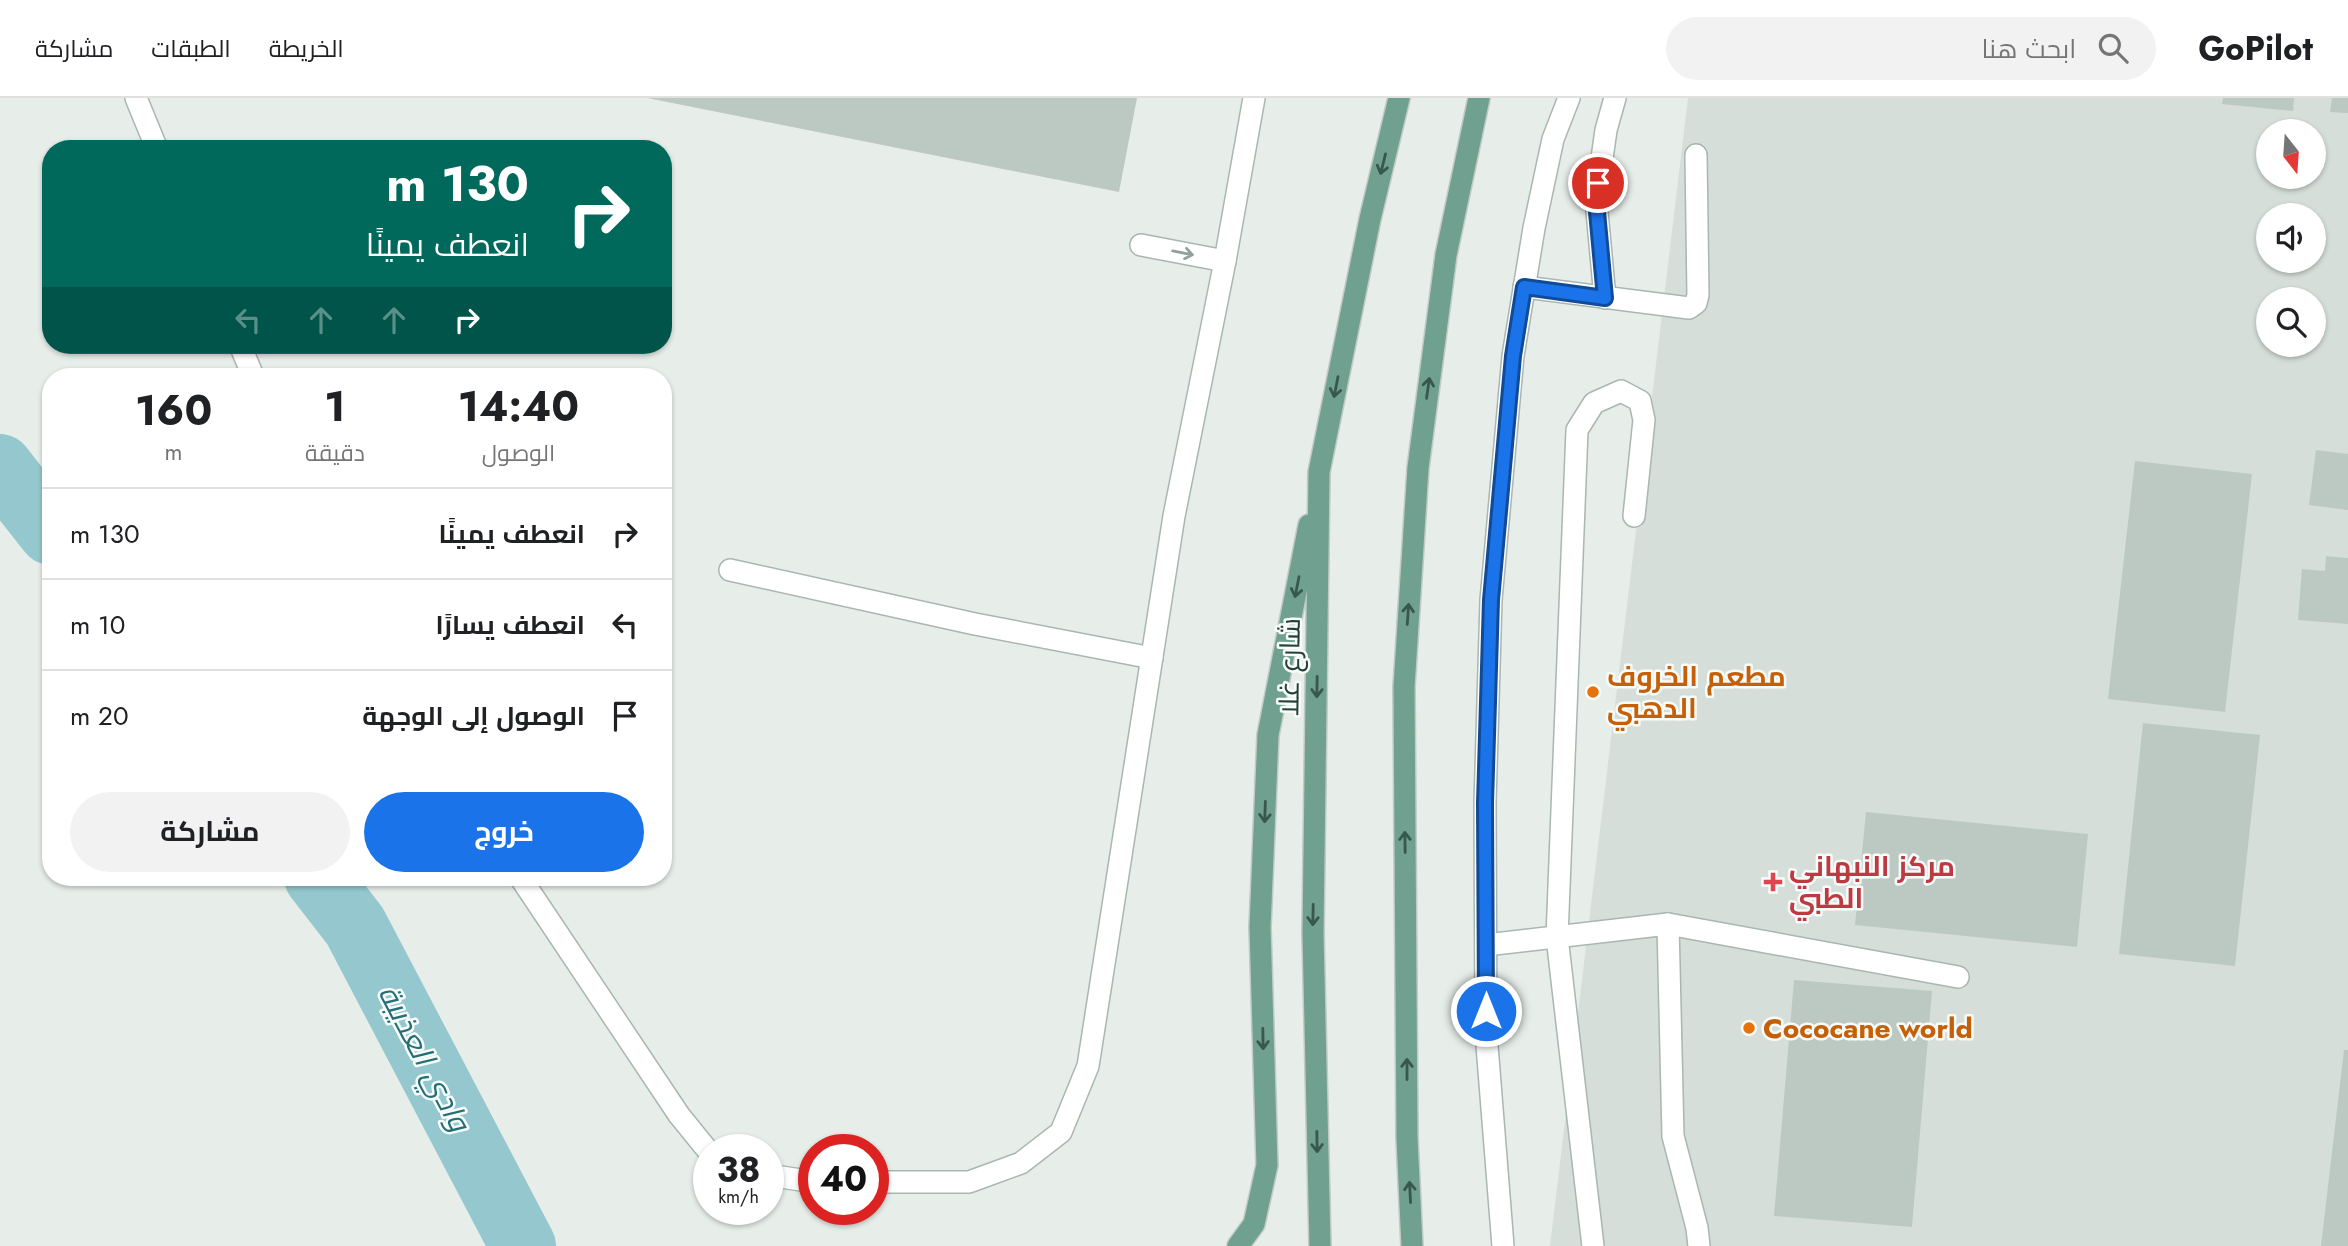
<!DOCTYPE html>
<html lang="ar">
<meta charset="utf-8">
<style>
body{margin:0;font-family:Jost,Cairo,sans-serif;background:#f2f2f2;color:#202124;direction:rtl;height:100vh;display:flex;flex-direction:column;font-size:26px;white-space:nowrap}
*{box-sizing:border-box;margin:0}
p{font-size:23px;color:#757577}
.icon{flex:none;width:38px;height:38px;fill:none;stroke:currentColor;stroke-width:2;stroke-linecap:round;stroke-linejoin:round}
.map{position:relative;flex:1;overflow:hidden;direction:ltr}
.side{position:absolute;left:42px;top:270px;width:630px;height:518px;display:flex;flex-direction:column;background:#fff;border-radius:28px;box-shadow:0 2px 5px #0004;direction:rtl}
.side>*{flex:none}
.guide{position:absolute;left:42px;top:42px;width:630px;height:214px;border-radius:28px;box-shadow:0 2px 5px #0004;direction:rtl;background:#00695c;color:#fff;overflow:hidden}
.needle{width:46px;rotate:163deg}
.buttons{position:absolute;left:2256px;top:21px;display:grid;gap:14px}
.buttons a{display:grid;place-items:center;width:70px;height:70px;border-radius:50%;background:#fff;box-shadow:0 2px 5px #0004;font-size:35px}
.speed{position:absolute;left:693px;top:1036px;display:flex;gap:14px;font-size:35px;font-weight:700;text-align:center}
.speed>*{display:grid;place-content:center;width:91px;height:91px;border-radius:50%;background:#fff;box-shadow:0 2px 5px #0004;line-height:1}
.speed small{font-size:18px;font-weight:400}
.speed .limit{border:10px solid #d22;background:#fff;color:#111}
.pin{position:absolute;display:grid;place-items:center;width:60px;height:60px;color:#fff;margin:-30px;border:4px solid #fff;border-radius:50%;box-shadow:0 2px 7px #0007}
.me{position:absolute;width:77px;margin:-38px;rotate:0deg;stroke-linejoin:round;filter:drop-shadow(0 0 5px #0008)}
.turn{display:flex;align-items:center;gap:24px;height:147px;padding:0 28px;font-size:32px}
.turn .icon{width:91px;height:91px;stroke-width:2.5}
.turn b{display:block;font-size:49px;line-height:60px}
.lanes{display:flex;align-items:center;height:66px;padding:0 28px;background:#0003;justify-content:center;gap:35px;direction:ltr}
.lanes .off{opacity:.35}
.eta{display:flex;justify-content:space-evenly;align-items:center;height:119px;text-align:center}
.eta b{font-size:42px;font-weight:700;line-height:49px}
.primary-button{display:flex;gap:14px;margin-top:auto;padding:14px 28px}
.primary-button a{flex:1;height:80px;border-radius:42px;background:#1a73e8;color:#fff;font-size:28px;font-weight:700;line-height:80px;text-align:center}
.primary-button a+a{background:#f2f2f2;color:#202124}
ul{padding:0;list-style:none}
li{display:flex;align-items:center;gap:21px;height:91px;padding:0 28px;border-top:2px solid #e0e0e0}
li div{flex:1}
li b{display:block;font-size:26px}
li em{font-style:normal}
header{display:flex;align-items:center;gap:42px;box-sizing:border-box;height:98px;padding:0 35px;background:#fff;border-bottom:2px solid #e0e0e0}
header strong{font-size:33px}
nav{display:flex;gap:38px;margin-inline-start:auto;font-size:24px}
.search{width:490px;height:63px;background:#f2f2f2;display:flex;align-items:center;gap:18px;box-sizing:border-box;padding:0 24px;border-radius:38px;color:#757577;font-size:26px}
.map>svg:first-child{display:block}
.built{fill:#d5ded9;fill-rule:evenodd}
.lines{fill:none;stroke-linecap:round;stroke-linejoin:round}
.river{stroke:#94c8ce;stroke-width:66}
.building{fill:#bcc9c3}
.minor-casing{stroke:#a9b6b1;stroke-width:24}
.major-casing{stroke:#c2c9c7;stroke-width:24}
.minor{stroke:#fff;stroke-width:21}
.major{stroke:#6fa090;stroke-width:21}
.oneway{stroke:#38574d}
.oneway2{stroke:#929f9b}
.route-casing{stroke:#114b97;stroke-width:18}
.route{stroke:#1a73e8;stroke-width:12}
.food-dot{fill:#e8710a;stroke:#f7fbf9;stroke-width:2.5}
.health-dot{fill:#e0444e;stroke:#f7fbf9;stroke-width:2.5}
.labels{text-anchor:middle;stroke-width:5;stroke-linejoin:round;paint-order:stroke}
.street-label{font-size:28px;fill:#263f37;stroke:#f7fbf9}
.food-label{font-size:28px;font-weight:bold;fill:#c56008;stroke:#f7fbf9;text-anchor:start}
.health-label{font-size:28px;font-weight:bold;fill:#be3a42;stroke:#f7fbf9;text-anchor:start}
.water-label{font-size:30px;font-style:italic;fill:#246e77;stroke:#f7fbf9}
</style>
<header>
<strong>GoPilot</strong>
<div class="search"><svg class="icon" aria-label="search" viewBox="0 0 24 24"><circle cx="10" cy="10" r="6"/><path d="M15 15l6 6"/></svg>ابحث هنا</div>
<nav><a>الخريطة</a><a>الطبقات</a><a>مشاركة</a></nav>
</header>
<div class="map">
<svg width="2348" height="1148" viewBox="0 0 2348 1148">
<rect width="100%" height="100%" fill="#e7eeea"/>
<!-- built -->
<path class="built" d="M1688,0H2348V1148H1550ZM2268,33H2314V79H2268ZM2268,117H2314V163H2268ZM2268,201H2314V247H2268Z"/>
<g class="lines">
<!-- river -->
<g class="river">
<path d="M0,369L51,434"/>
<path d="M317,779L355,828L523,1148"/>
</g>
</g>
<!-- building -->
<g class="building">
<path d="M647,0H1137L1119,94Z"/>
<path d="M2223,0H2294L2293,13L2222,6Z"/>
<path d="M2332,0H2348V15L2330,14Z"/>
<path d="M2316,352L2348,356V412L2309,407Z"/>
<path d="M2135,363L2252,376L2225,614L2108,601Z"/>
<path d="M2326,458L2348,460V526L2298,522L2302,471L2325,473Z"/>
<path d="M2143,625L2260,637L2235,868L2119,856Z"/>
<path d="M1866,714L2088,736L2077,849L1855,827Z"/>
<path d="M1794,882L1932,893L1912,1129L1774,1118Z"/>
<path d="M2344,952H2348V1148H2321Z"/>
</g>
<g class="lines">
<!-- minor casing -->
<g class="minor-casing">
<g id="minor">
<path d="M136,0L157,51"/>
<path d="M1141,147L1225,163"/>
<path d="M1524,189L1689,210L1696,205L1698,197L1696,57"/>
<path d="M1605,200L1596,103L1606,32L1615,0"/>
<path d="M240,247L253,278"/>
<path d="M730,472L975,526L1152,560"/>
<path d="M520,779L679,1017L709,1054"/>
<path d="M1668,826L1673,1038L1697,1130L1699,1148"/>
<path d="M1486,847L1668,826L1958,879"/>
<path d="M768,1077L814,1084"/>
<path d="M873,1084H969L1021,1065L1061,1034L1088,968L1174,418L1225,163L1254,0"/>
<path d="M1503,1148L1486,935L1485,705L1491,502L1513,258L1534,130L1553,41L1569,0"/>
<path d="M1593,1148L1557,839L1577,332L1594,305L1621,293L1640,303L1644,322L1634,418"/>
</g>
</g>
<!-- major casing -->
<g class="major-casing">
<g id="major">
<path d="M1238,1148L1254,1126L1267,1067L1260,829L1268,637L1309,427"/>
<path d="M1320,1148L1313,835L1319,374L1370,121L1399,0"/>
<path d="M1412,1148L1407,1040L1404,589L1418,370L1446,157L1479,0"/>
</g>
</g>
<!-- minor -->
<use href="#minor" class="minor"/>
<!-- major -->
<use href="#major" class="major"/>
</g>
<!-- one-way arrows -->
<defs><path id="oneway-shaft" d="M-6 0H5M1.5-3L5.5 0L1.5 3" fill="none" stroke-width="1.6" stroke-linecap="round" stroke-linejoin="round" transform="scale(1.75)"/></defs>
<g class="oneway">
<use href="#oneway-shaft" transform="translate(1383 66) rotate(104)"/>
<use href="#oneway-shaft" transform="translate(1336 289) rotate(101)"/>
<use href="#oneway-shaft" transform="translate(1428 290) rotate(-82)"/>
<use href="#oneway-shaft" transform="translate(1297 489) rotate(101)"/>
<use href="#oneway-shaft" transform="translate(1408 516) rotate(-86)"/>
<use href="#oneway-shaft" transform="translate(1317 589) rotate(91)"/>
<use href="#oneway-shaft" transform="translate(1265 714) rotate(92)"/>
<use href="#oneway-shaft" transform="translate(1405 744) rotate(-91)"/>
<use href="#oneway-shaft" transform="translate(1313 817) rotate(91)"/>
<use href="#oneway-shaft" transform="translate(1263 941) rotate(89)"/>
<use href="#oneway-shaft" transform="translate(1407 971) rotate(-90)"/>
<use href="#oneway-shaft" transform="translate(1317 1044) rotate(89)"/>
<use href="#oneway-shaft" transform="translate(1410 1094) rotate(-93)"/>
</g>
<use class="oneway2" href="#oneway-shaft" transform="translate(1183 155) rotate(11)"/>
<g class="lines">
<!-- route casing -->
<g class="route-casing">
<path id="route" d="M1486,913L1485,705L1491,502L1513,258L1524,189L1605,200L1596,103L1598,85"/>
</g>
<!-- route -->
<use href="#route" class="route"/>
</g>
<!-- markers -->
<g class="food-dot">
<circle cx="1593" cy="594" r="7"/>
<circle cx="1749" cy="930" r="7"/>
</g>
<path class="health-dot" d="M1769.5 773.5h7v7h7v7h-7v7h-7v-7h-7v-7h7z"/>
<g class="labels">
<!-- street labels -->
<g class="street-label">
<text transform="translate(1289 569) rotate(-89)" y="10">شارع غلا</text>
</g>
<!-- food labels -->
<g class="food-label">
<text x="1607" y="588">مطعم الخروف<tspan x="1607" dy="32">الدهبي</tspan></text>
<text x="1763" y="940">Cococane world</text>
</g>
<!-- health labels -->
<g class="health-label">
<text x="1789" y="778">مركز النبهاني<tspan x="1789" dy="32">الطبي</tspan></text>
</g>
<!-- water labels -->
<g class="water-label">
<text transform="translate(424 960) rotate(62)" y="10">وادي العذيبة</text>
</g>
</g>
</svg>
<div class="buttons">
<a><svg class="needle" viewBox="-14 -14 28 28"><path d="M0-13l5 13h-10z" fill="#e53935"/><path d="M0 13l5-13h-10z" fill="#757577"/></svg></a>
<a><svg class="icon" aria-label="sound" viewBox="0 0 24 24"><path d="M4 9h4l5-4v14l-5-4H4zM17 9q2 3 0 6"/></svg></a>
<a><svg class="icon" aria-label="search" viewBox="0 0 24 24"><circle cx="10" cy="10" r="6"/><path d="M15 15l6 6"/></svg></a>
</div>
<div class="speed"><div>38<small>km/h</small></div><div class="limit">40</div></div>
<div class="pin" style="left:1598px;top:85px;background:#d93025"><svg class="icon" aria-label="arrive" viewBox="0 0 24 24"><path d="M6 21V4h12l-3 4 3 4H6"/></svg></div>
<svg class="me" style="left:1486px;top:913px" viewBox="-20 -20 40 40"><circle r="17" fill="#1a73e8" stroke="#fff" stroke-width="3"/><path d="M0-11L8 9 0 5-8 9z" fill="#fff"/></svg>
<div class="guide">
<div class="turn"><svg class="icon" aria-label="right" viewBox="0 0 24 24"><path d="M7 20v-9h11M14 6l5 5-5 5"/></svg><div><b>130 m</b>انعطف يمينًا</div></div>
<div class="lanes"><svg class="icon off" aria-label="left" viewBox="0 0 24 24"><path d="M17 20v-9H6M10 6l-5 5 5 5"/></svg><svg class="icon off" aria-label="ahead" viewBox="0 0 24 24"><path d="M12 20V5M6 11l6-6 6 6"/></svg><svg class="icon off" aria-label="ahead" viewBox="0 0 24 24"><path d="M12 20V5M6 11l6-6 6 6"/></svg><svg class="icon" aria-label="right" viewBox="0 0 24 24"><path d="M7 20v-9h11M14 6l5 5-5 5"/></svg></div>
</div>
<section class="side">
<div class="eta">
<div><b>14:40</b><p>الوصول</p></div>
<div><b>1</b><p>دقيقة</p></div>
<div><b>160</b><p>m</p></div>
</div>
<ul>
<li><svg class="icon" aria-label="right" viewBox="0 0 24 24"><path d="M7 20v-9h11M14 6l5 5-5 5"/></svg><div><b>انعطف يمينًا</b></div><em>130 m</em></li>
<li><svg class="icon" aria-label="left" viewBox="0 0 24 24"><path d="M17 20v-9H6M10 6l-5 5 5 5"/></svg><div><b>انعطف يسارًا</b></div><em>10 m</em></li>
<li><svg class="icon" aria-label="arrive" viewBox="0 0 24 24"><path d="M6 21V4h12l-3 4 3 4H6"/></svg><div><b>الوصول إلى الوجهة</b></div><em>20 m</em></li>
</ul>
<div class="primary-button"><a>خروج</a><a>مشاركة</a></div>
</section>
</div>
